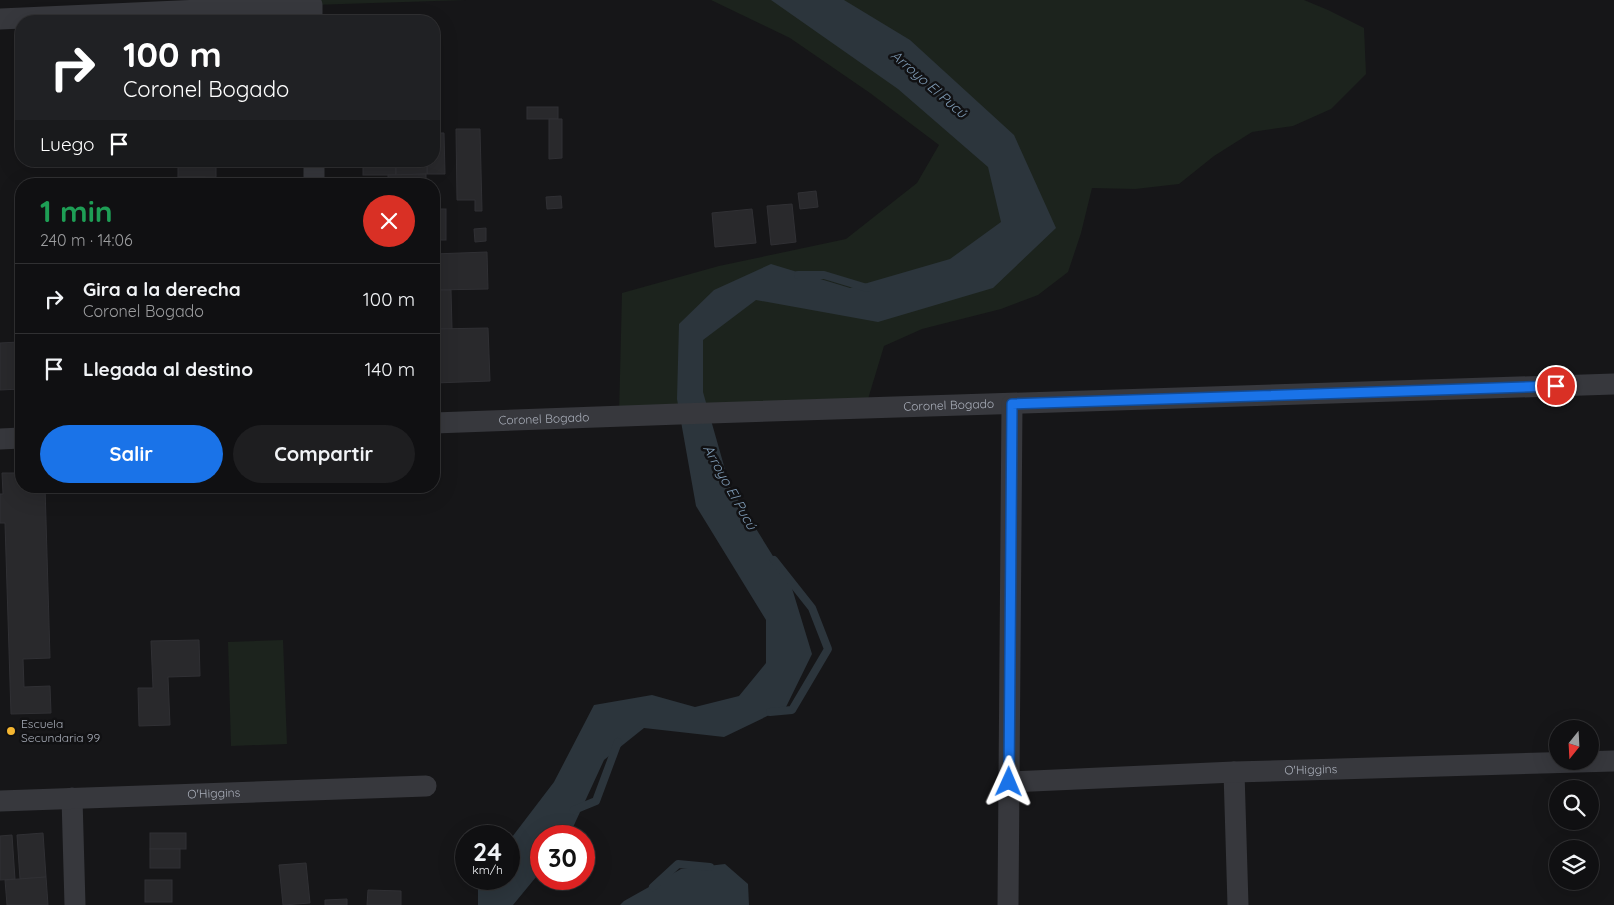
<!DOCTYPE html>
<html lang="es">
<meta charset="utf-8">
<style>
body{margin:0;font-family:Quicksand,sans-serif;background:#1e1e20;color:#f1f3f6;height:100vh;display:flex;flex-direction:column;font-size:19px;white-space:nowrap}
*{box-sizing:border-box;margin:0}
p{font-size:16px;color:#9c9d9f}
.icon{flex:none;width:28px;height:28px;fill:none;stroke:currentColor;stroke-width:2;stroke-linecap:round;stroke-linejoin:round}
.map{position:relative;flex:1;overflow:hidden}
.side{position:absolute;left:15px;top:178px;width:425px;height:315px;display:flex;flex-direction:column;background:#101012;border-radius:20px;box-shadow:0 5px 20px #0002,0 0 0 1px #303032}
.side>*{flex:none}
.top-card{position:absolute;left:15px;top:15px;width:425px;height:152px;border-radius:20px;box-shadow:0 5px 20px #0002,0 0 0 1px #303032;background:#202124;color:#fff;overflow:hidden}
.needle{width:32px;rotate:198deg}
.buttons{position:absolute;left:1549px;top:720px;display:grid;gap:10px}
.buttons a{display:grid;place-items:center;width:50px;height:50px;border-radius:50%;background:#101012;box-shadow:0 5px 20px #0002,0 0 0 1px #303032;font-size:25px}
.speed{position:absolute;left:455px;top:825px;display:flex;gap:10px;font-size:25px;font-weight:700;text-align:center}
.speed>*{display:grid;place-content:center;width:65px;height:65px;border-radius:50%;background:#101012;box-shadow:0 5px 20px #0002,0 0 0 1px #303032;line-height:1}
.speed small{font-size:12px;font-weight:400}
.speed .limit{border:8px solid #d22;background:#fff;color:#111}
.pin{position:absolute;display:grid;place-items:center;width:42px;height:42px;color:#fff;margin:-21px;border:2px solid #fff;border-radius:50%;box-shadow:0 1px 5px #0007}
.me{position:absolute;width:55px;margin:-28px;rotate:1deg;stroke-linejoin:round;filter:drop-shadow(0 0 4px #0008)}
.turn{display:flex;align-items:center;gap:18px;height:105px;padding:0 25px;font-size:22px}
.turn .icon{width:65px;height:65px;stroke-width:2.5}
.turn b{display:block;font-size:35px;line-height:42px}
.then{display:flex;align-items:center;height:48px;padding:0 25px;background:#0003;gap:10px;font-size:19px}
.round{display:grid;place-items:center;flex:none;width:52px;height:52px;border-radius:26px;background:#1e1e20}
.summary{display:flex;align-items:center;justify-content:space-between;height:85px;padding:0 25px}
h1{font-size:30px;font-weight:800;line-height:38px;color:#1e9e55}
.primary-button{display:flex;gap:10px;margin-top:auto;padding:10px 25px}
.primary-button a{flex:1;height:58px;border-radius:30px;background:#1a73e8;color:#fff;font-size:20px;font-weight:800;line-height:58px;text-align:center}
.primary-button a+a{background:#1e1e20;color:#f1f3f6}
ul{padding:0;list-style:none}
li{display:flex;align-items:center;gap:15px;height:70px;padding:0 25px;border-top:1px solid #303032}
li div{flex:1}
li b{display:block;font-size:19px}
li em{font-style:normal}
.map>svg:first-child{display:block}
.green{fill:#1c231d}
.water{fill:#2c353c}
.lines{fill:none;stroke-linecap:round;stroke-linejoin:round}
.stream{stroke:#2c353c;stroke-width:8}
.building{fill:#29292c;stroke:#303034}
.street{stroke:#37383d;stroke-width:21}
.route-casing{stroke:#114b97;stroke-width:12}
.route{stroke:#1a73e8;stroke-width:9}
.poi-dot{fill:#f5b631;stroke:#111113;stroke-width:2}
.labels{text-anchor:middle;stroke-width:5;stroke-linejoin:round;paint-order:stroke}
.street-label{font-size:12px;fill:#a8adb8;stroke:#111113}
.poi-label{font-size:12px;fill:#a8adb8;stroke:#111113;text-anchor:start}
.water-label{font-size:14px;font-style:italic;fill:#7e9ab4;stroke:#111113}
</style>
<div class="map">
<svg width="1614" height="905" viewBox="0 0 1614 905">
<rect width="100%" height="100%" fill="#161618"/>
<!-- green -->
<g class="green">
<path d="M312,0H466L312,5Z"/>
<path d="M711,0H1304L1328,10L1364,28L1366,74L1331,109L1293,126L1252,132L1214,156L1179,184L1135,189L1092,188L1081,233L1068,272L1038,295L1001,309L922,329L884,346L865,409L619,416L622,293L719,266L846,239L917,183L939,145L870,93L790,38Z"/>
<path d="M283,640L287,744L231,746L228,642Z"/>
</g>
<!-- water -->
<g class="water">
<path d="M771,0H844L910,40L1014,135L1056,228L993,288L878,322L756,300L703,340V392L730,487L791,585L812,654L786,707L724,737L644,728L604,760L569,836H541V871L513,905H478V881L479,879H509V841L554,782L594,705L652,695L695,707L739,696L766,663V620L696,506L677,399L679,324L714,290L771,264L850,288L950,259L1001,222L988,167L898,89Z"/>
<path d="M725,864L748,884L749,905H620L624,901L681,869Z"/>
</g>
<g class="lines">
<!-- stream -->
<g class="stream">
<path d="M798,275H824L867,288"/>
<path d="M770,712L792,710L828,649L812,608L774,560"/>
<path d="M574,810L596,801L618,742"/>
<path d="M653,887L678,864L710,867"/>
</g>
</g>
<!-- building -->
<g class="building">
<rect x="527" y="107" width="31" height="12"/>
<path d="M549,119H562V158L549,159Z"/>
<path d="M456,129H480L482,211H475V200H457Z"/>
<path d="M434,133H444L445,174H427V161H434Z"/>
<rect x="178" y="161" width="38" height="16"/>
<rect x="363" y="161" width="33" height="14"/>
<path d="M396,161H427V174L396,175Z"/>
<path d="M426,174V184H388V175Z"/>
<rect x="178" y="177" width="27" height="7"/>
<path d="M816,191L818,207L800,209L798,193Z"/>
<path d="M561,196L562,208L547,209L546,197Z"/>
<path d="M792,204L796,242L771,245L767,206Z"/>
<rect x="434" y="209" width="12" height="31"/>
<path d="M752,209L756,243L715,247L712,213Z"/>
<path d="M486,228V241L475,242L474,229Z"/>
<path d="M487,252L488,289L434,290V254Z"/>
<path d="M434,290H451L452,329H434Z"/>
<path d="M488,328L490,381L434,383V329Z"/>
<path d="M20,342L21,389L0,390V343Z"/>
<path d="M2,473H21V486H45L50,658L23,659L24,687L50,686L51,713L11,714L5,523H0V494H3Z"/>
<path d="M199,640L200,676L168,677L170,725L139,726L138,688H153L151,641Z"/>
<path d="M43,833L46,877L20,879L17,835Z"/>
<rect x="150" y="833" width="36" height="16"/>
<path d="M12,835L15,879L0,880V836Z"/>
<rect x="150" y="849" width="30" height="19"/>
<path d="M306,863L310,903L283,905L279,865Z"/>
<path d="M46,877L48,905H7L5,880Z"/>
<rect x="145" y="880" width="27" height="22"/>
<path d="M368,890L401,891V905H367Z"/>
<path d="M347,899V905H325V900Z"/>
</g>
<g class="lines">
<!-- street -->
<g class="street">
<path d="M0,19L312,5V21"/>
<path d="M314,161V184"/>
<path id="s1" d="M434,423L679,414L1614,384"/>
<path d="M0,439L21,438"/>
<path d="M1234,772L1238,905"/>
<path id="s2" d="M1009,782L1234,772L1614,761"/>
<path d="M72,798L75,905"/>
<path id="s3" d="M0,801L426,786"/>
<path d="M1008,905L1012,404"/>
</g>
</g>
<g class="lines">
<!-- route casing -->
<g class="route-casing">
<path id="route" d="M1009,782L1012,404L1556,386"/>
</g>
<!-- route -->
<use href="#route" class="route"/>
</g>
<!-- markers -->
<circle class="poi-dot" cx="11" cy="731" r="5"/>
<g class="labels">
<!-- street labels -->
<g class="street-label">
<text dy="4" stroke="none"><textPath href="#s1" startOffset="515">Coronel Bogado</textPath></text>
<text dy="4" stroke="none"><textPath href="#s1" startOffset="110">Coronel Bogado</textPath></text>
<text dy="4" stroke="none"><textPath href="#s2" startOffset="302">O'Higgins</textPath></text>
<text dy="4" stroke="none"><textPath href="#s3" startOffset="214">O'Higgins</textPath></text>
</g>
<!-- poi labels -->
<g class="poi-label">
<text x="21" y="728">Escuela<tspan x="21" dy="14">Secundaria 99</tspan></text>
</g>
<!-- water labels -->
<g class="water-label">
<text transform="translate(929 84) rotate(41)" y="5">Arroyo El Pucú</text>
<text transform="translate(730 487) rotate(61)" y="5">Arroyo El Pucú</text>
</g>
</g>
</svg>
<div class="buttons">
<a><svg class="needle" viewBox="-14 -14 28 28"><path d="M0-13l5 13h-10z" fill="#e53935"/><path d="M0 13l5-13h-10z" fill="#9c9d9f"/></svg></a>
<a><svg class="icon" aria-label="search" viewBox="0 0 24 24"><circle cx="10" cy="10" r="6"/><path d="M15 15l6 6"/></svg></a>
<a><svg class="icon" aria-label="layers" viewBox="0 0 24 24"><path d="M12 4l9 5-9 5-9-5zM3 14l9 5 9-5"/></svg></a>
</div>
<div class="speed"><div>24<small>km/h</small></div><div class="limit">30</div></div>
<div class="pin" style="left:1556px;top:386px;background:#d93025"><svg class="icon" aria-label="arrive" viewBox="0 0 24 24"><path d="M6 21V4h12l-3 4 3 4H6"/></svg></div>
<svg class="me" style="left:1009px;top:782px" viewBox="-20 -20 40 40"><path d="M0-17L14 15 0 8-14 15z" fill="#1a73e8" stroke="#fff" stroke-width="4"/></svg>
<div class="top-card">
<div class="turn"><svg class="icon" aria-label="right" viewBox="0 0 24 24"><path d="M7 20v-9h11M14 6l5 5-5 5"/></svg><div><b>100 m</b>Coronel Bogado</div></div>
<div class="then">Luego<svg class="icon" aria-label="arrive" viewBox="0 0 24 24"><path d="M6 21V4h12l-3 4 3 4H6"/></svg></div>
</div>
<section class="side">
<div class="summary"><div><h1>1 min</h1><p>240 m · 14:06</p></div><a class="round" style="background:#d93025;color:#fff"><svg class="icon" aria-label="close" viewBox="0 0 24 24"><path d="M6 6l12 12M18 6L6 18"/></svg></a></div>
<ul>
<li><svg class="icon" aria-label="right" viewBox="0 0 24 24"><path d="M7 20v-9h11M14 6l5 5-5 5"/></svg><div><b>Gira a la derecha</b><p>Coronel Bogado</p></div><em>100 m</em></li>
<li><svg class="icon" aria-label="arrive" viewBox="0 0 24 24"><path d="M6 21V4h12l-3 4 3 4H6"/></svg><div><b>Llegada al destino</b></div><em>140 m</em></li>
</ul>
<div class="primary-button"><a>Salir</a><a>Compartir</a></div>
</section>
</div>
